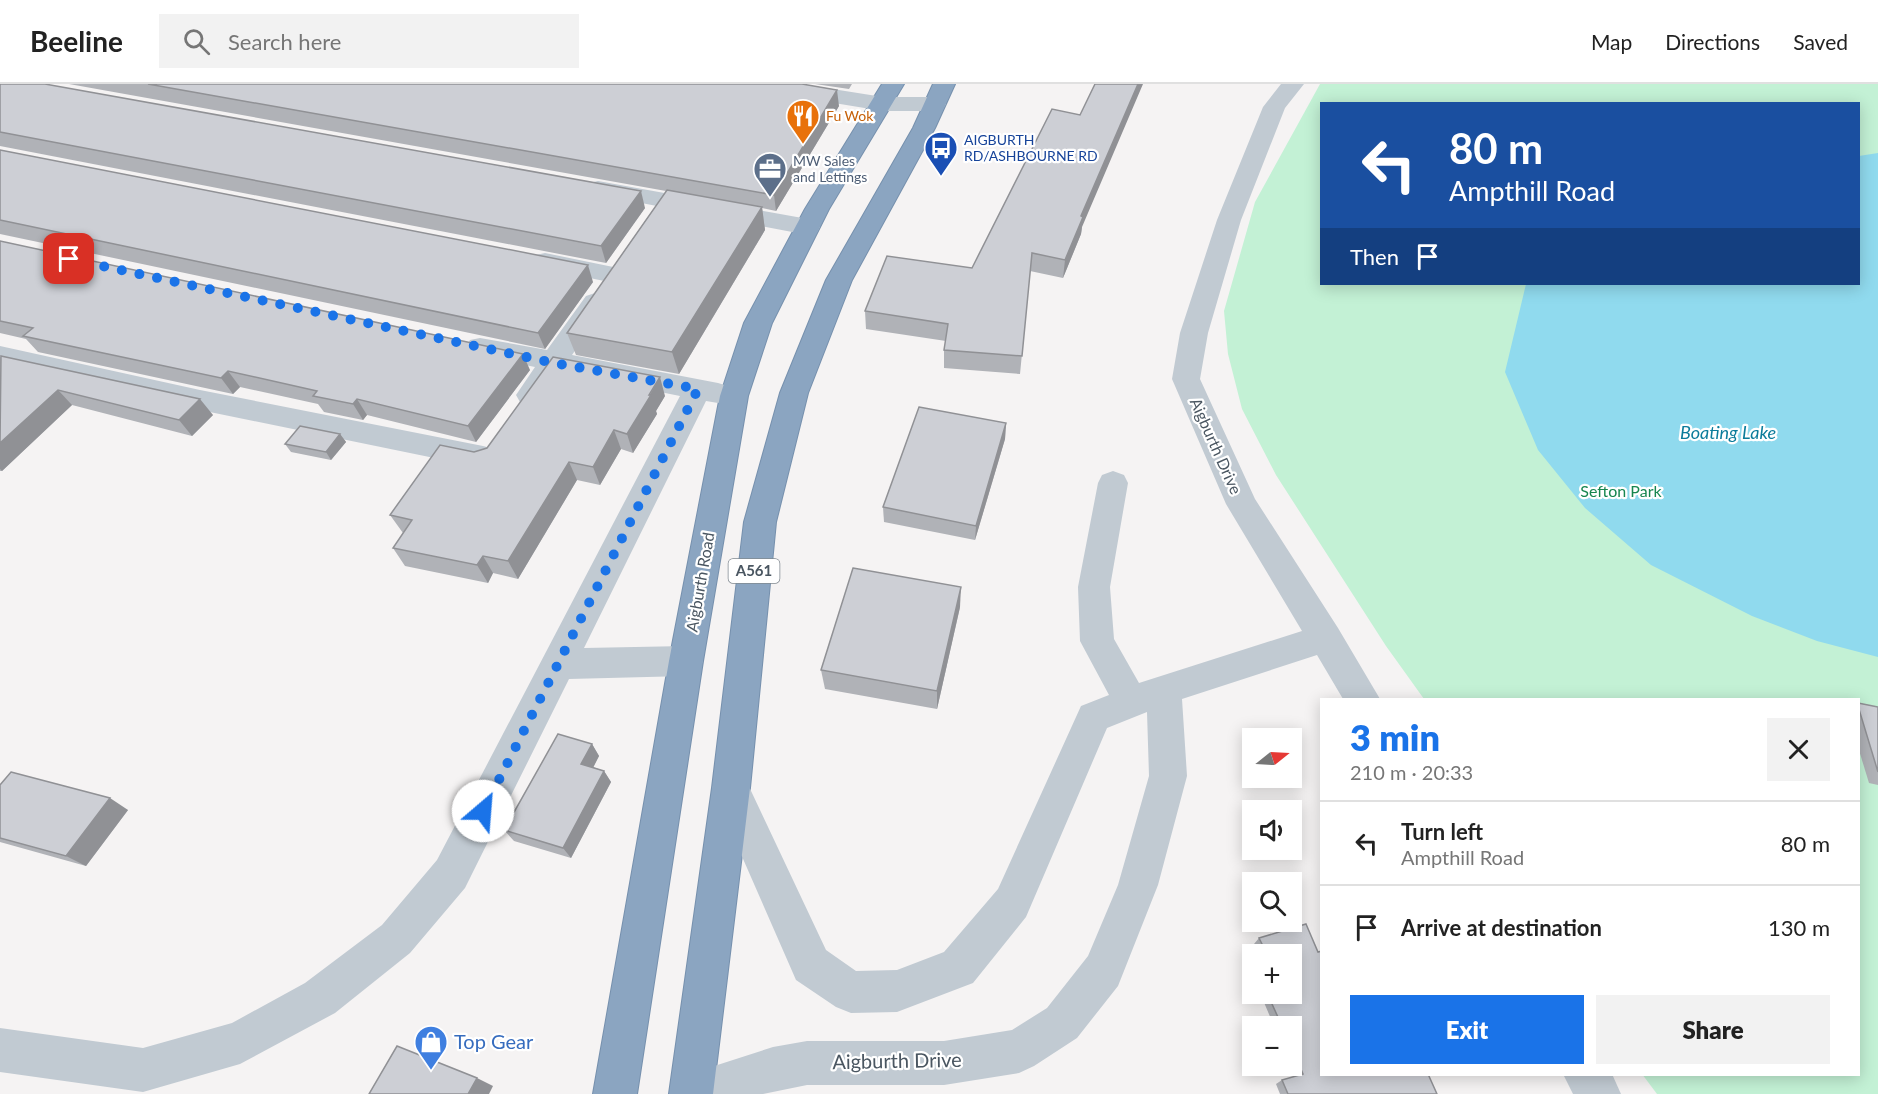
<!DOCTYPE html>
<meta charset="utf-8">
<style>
body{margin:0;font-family:Lato,sans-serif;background:#f2f2f2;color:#222;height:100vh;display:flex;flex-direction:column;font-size:22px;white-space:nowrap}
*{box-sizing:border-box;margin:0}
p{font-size:20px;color:#767676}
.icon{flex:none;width:33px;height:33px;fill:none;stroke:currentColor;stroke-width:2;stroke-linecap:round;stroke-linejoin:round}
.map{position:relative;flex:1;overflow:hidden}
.drawer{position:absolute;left:1320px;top:614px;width:540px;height:378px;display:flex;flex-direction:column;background:#fff;border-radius:0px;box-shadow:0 3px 15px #0003}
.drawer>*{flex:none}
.top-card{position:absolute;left:1320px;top:18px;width:540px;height:183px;border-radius:0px;box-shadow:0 3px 15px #0003;background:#1a4fa0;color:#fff;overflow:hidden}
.needle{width:39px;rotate:72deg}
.tools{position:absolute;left:1242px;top:644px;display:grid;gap:12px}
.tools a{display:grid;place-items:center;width:60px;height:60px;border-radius:0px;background:#fff;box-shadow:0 3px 15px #0003;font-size:30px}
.pin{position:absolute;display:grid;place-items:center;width:51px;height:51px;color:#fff;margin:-26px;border-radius:12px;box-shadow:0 3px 9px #0006}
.me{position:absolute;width:66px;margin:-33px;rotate:27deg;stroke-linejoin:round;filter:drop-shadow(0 0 4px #0008)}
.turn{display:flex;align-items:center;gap:21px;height:126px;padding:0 30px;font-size:27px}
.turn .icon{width:78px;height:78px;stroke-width:2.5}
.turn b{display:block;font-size:42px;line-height:51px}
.then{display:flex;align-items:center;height:57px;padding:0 30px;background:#0003;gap:12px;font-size:22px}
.round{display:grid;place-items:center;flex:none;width:63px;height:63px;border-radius:0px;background:#f2f2f2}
.head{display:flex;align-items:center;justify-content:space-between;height:102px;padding:0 30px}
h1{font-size:36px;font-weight:800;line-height:45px;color:#1a73e8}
.action{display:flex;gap:12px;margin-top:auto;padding:12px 30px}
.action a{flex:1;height:69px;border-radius:0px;background:#1a73e8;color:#fff;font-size:24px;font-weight:800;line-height:69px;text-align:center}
.action a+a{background:#f2f2f2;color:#222}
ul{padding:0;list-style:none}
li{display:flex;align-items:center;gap:18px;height:84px;padding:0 30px;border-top:2px solid #e0e0e0}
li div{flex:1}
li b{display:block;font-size:22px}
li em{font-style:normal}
header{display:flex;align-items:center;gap:36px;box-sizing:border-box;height:84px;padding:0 30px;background:#fff;border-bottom:2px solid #e0e0e0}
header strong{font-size:28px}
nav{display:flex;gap:33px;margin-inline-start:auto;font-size:21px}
.search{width:420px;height:54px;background:#f2f2f2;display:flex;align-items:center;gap:15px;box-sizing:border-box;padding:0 21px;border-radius:0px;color:#767676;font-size:22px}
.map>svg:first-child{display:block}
.green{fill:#c3f1d5;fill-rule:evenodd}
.water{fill:#90daee}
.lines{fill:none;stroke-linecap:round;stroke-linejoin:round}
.highway-casing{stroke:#7690ad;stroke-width:2}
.minor{fill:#c1cad2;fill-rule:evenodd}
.highway{fill:#8ba5c1;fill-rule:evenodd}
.wall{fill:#b0b2b7}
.shaded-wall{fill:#909195}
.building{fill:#cdcfd5;stroke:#909195;stroke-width:1.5}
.route{stroke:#1a73e8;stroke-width:10;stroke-dasharray:0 18}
.labels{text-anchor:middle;stroke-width:4.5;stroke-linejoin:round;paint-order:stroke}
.far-food-label{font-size:14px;fill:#c56008;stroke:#fff;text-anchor:start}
.far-transit-label{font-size:14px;fill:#164399;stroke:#fff;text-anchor:start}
.far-service-label{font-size:14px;fill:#4e5e75;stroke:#fff;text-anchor:start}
.shield{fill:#fff;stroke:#808990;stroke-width:1.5}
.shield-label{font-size:15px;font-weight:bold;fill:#4a5661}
.street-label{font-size:16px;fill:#4a5661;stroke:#fff}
.park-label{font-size:16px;fill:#17864f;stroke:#fff}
.water-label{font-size:18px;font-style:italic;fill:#0c7c9b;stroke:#fff}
.near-shop-label{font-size:20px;fill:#366cbe;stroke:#fff;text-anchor:start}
.near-street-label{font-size:20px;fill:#4a5661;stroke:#fff}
</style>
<header>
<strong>Beeline</strong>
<div class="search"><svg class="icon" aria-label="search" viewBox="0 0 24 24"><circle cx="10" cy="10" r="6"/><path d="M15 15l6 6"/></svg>Search here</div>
<nav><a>Map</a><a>Directions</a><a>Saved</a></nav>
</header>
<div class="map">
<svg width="1878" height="1010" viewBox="0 0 1878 1010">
<rect width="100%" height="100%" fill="#f5f3f3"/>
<!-- green -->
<path class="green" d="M1320,0H1878V1010H1657L1642,990H1858V615H1424L1386,562L1276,391L1242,325L1228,270L1224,227L1255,118ZM1322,20H1858V200H1322Z"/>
<!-- water -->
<path class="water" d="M1878,69V573L1817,557L1752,532L1651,481L1585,424L1538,366L1505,288L1526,200H1858L1859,72Z"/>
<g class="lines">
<!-- highway casing -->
<g class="highway-casing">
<g id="highway">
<path d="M882,0H904L829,125L772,239L748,312L703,577L637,1010H593L669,577L720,312L744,239L805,125Z"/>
<path d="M933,0H955L935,44L852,196L808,309L776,438L750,704L713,1010H669L712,704L744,438L780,309L826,196L913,44Z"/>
</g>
</g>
<!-- minor -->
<g class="minor">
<path d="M750,0H801L883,13H935L943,15L946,20L943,25L935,27H883L761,7L753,5Z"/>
<path d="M1281,0H1304L1285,24L1241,136L1208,249L1200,295L1255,415L1338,544L1380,615H1343L1317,571L1182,615L1187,692L1158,801L1118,902L1077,954L1034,982L1019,989L944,1001H807L763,1010H671L677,994L773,963L807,957H944L1012,946L1047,924L1088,872L1118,801L1149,692L1147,628L1107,644L1026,833L973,899L897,928L851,929L836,923L796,896L712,704L718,692L731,687L744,692L826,866L856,887L897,886L944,868L998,805L1081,622L1109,611L1080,557L1078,503L1098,399L1102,391L1113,387L1124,391L1128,399L1110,503L1114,555L1139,599L1302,547L1226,420L1172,295L1180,249L1217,136L1263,23Z"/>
<path d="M598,97L808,135L817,138L820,143L817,148L808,151L589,109L586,104L589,99Z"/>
<path d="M545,169L623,185L627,191L623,197L614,199L536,183L532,177L536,171Z"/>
<path d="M595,209L604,212L608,218L572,271L718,299L728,302L732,309L728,316L718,319L706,317L584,564L686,562L698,566L703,577L698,588L686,592L569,595L465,804L410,869L335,929L240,980L143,1008L0,988V944L143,964L232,939L305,899L382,841L437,776L680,312L561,288C549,306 544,325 520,318L516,311L535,283L470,270L466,263L470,256L480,254L547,266L586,212Z"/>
<path d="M0,262L200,306L483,362L494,365L498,373L494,381L483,384L200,326L0,282Z"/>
<path d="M1563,990H1612L1621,1010H1573Z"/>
</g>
<!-- highway -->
<use href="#highway" class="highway"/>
</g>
<!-- wall -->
<g class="wall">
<path d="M0,0L645,124L606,179L0,62Z"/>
<path d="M69,0H802L839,22L776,127L762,124L765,146L679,290L576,271L567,249L666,107Z"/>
<path d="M815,0H852L849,5Z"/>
<path d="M0,66L593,198L545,265L0,150Z"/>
<path d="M1082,143L1081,150L1063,194L1030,187L1020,290L944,284V266L946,257L866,245L865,227L972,184Z"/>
<path d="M0,157L530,286L476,358L367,331L363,336L324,328L318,320L240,303L233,310L38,268L26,255L0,249Z"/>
<path d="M0,273L213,331L192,352L72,321L2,387H0Z"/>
<path d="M665,312L656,327L657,330L633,369L621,365L600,401L577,396L518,495L493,489L488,499L405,482L393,464L403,449L390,431L474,368Z"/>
<path d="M1006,339L1005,355L975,456L884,438L883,423Z"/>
<path d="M340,350L346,358L331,376L291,368L285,360Z"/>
<path d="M960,523L937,625L825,605L821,586Z"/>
<path d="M1858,619L1878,623V701L1869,699L1858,663Z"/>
<path d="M592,660L599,672L593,683L604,687L611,698L571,774L514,757L504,746Z"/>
<path d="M0,701L128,726L86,782L0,758Z"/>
<path d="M1259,854L1318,868L1437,1010H1280L1276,1000L1282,996L1296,992L1291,981L1292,942H1274L1260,909H1292V870H1259L1254,860Z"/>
</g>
<!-- shaded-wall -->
<g class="shaded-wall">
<path d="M1138,0H1143L1082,143L1081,150L1063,194L1065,176L1081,132Z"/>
<path d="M837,6L839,22L776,127L774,111Z"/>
<path d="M641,107L645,124L606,179L601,162Z"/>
<path d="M762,123L765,146L679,290L672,268Z"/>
<path d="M588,181L593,198L545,265L538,249Z"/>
<path d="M523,270L530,286L476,358L468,342Z"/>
<path d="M228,287L240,303L233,310L221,294Z"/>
<path d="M660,293L665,312L656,327L657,330L633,369L627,350Z"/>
<path d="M58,306L72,321L2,387L0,385V359Z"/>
<path d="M200,315L213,331L192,352L179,336Z"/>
<path d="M357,315L367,331L363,336L353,320Z"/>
<path d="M1006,339L1005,355L975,456L976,442Z"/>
<path d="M614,346L621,365L600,401L593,383Z"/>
<path d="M340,350L346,358L331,376L326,368Z"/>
<path d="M569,378L577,396L518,495L508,477Z"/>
<path d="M483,472L493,489L488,499L477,481Z"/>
<path d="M961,503L960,523L937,625V607Z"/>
<path d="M592,660L599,672L589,692L581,680Z"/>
<path d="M604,687L611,698L571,774L563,764Z"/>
<path d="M110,714L128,726L86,782L66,772Z"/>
<path d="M477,994L493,1002L489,1010H468Z"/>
</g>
<!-- building -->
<g class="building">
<path d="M0,0H45L641,107L601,162L0,48Z"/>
<path d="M148,0H802L837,6L774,111Z"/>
<path d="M1095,0H1138L1081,132L1083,133L1065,176L1032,169L1022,272L944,266L948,240L865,227L887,172L972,184L1052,25L1080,31Z"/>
<path d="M0,66L588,181L538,249L0,136Z"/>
<path d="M667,106L762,123L672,268L567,249Z"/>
<path d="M0,157L523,270L468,342L357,315L353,320L313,312L317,307L228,287L221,294L23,252L33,244L0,237Z"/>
<path d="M1,272L200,315L179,336L58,306L0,359Z"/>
<path d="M553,273L660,293L649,311H651L627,350L614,346L593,383L569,378L508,477L483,472L477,481L393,464L412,436L390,431L440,361L474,368L487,364Z"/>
<path d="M919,323L1006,339L976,442L883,423Z"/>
<path d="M300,342L340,350L326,368L285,360Z"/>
<path d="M853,484L961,503L937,607L821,586Z"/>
<path d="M1858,619L1878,623V688L1858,622Z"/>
<path d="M558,650L592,660L581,680L604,687L563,764L504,746Z"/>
<path d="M11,688L110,714L66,772L0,754V701Z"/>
<path d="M1306,840L1318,868L1322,867V990H1428L1437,1010H1288L1282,996L1303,990L1292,964V942H1282L1267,909H1292V870H1267L1259,854Z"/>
<path d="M397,962L477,994L468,1010H369Z"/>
</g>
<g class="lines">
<!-- route -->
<path class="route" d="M69,175L554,279L698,305L483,727"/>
</g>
<!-- icons -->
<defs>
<g id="restaurant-pin" transform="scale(1.725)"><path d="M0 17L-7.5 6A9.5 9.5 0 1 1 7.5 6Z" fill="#e8710a" stroke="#fff"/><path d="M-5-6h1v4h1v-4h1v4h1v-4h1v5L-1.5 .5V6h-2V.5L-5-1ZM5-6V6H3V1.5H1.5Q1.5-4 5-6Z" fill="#fff"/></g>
<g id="bus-pin" transform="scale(1.725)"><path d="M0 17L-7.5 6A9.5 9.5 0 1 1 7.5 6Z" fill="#1a4fb4" stroke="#fff"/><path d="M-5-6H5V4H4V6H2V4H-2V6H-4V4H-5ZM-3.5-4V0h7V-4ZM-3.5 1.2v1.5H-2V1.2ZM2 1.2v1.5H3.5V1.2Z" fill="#fff"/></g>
<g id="office-pin" transform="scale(1.725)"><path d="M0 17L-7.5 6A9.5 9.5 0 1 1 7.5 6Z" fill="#5c6f8a" stroke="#fff"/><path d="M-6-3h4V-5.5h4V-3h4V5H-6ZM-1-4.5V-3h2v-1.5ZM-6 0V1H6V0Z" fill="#fff"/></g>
<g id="shop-pin" transform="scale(1.725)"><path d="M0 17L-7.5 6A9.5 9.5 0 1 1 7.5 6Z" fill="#3f7fe0" stroke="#fff"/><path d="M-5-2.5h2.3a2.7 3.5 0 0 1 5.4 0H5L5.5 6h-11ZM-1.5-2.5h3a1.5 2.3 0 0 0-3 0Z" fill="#fff"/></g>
</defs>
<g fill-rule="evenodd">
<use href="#restaurant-pin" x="803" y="32"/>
<use href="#bus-pin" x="941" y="64"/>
<use href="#office-pin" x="770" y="85"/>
<use href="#shop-pin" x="431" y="958"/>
</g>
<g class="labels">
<!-- far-food labels -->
<g class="far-food-label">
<text x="826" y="37">Fu Wok</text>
</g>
<!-- far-transit labels -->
<g class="far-transit-label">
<text x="964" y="61">AIGBURTH<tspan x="964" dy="16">RD/ASHBOURNE RD</tspan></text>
</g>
<!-- far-service labels -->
<g class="far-service-label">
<text x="793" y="82">MW Sales<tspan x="793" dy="16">and Lettings</tspan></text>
</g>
<!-- shield labels -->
<rect class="shield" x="728.5" y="475" width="51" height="24" rx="4.5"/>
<g class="shield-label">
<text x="754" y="492">A561</text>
</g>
<!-- street labels -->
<g class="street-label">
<text transform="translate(1216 362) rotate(66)" y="6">Aigburth Drive</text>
<text transform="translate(700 498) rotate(-80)" y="6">Aigburth Road</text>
</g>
<!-- park labels -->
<g class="park-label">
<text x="1621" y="413">Sefton Park</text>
</g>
<!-- water labels -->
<g class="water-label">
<text x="1728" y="355">Boating Lake</text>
</g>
<!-- near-shop labels -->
<g class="near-shop-label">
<text x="454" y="965">Top Gear</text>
</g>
<!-- near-street labels -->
<g class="near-street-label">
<text transform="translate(897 977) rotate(-1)" y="7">Aigburth Drive</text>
</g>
</g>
</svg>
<div class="tools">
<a><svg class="needle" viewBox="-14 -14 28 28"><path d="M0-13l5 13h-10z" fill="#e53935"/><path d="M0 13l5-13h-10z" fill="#767676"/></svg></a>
<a><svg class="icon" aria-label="sound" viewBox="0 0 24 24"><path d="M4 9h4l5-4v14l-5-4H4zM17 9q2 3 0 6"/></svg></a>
<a><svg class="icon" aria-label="search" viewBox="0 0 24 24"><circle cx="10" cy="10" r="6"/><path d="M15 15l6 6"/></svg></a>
<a>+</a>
<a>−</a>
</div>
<div class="pin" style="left:69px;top:175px;background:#d93025"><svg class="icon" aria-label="arrive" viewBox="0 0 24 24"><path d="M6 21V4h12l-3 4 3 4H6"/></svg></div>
<svg class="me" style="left:483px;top:727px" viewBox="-20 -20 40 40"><circle r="19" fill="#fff"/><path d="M0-13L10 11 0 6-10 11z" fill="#1a73e8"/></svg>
<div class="top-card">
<div class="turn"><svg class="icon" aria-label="left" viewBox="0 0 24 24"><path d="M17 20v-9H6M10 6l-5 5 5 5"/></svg><div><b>80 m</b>Ampthill Road</div></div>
<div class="then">Then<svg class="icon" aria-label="arrive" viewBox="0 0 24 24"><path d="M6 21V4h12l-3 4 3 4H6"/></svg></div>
</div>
<section class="drawer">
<div class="head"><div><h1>3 min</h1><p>210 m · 20:33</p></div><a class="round"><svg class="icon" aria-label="close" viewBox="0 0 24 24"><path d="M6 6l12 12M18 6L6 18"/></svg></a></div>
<ul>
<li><svg class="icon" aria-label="left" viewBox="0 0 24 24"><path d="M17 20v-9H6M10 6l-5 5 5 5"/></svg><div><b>Turn left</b><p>Ampthill Road</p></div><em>80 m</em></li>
<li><svg class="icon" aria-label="arrive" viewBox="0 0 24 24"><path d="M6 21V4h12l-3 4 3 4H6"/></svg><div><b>Arrive at destination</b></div><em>130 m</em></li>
</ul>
<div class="action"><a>Exit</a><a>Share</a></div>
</section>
</div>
